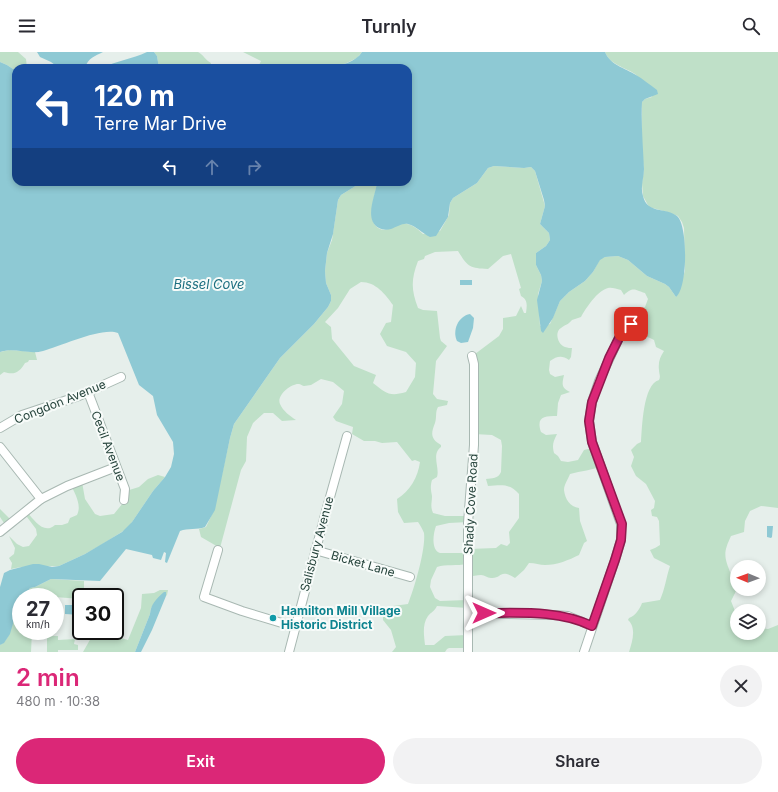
<!DOCTYPE html>
<meta charset="utf-8">
<style>
body{margin:0;font-family:Inter,sans-serif;background:#f2f2f3;color:#2b2b33;height:100vh;display:flex;flex-direction:column;font-size:15px;white-space:nowrap}
*{box-sizing:border-box;margin:0}
p{font-size:13px;color:#7c7c81}
.icon{flex:none;width:22px;height:22px;fill:none;stroke:currentColor;stroke-width:2;stroke-linecap:round;stroke-linejoin:round}
.map{position:relative;height:600px;overflow:hidden}
.panel{display:flex;flex-direction:column;background:#fff;flex:1}
.panel>*{flex:none}
.top-card{position:absolute;left:12px;top:12px;width:400px;height:122px;border-radius:12px;box-shadow:0 2px 6px #0003;background:#1a4fa0;color:#fff;overflow:hidden}
.needle{width:26px;rotate:271deg}
.controls{position:absolute;left:730px;top:508px;display:grid;gap:8px}
.controls a{display:grid;place-items:center;width:36px;height:36px;border-radius:50%;background:#fff;box-shadow:0 2px 6px #0003;font-size:20px}
.speed{position:absolute;left:12px;top:536px;display:flex;gap:8px;font-size:20px;font-weight:700;text-align:center}
.speed>*{display:grid;place-content:center;width:52px;height:52px;border-radius:50%;background:#fff;box-shadow:0 2px 6px #0003;line-height:1}
.speed small{font-size:10px;font-weight:400}
.speed .limit{border:2px solid #111;border-radius:6px;background:#fff;color:#111}
.pin{position:absolute;display:grid;place-items:center;width:34px;height:34px;color:#fff;margin:-17px;border-radius:8px;box-shadow:0 2px 6px #0006}
.me{position:absolute;width:44px;margin:-22px;rotate:90deg;stroke-linejoin:round;filter:drop-shadow(0 0 3px #0008)}
.turn{display:flex;align-items:center;gap:14px;height:84px;padding:0 16px;font-size:18px}
.turn .icon{width:52px;height:52px;stroke-width:2.5}
.turn b{display:block;font-size:28px;line-height:34px}
.lanes{display:flex;align-items:center;height:38px;padding:0 16px;background:#0003;justify-content:center;gap:20px;direction:ltr}
.lanes .off{opacity:.35}
.round{display:grid;place-items:center;flex:none;width:42px;height:42px;border-radius:21px;background:#f2f2f3}
.headline{display:flex;align-items:center;justify-content:space-between;height:68px;padding:0 16px}
h1{font-size:24px;font-weight:600;line-height:30px;color:#db2777}
.primary-button{display:flex;gap:8px;margin-top:auto;padding:8px 16px}
.primary-button a{flex:1;height:46px;border-radius:24px;background:#db2777;color:#fff;font-size:16px;font-weight:600;line-height:46px;text-align:center}
.primary-button a+a{background:#f2f2f3;color:#2b2b33}
header{display:flex;justify-content:space-between;align-items:center;height:52px;padding:0 16px;background:#fff;font-size:18px;font-weight:600}
.map>svg:first-child{display:block}
.green{fill:#bfe0c8;fill-rule:evenodd}
.water{fill:#8ec9d4}
.lines{fill:none;stroke-linecap:round;stroke-linejoin:round}
.minor-casing{stroke:#a8b8b2;stroke-width:10}
.minor{stroke:#fff;stroke-width:8}
.route-casing{stroke:#8e194d;stroke-width:10}
.route{stroke:#db2777;stroke-width:7}
.culture-dot{fill:#0f9aa8;stroke:#f7fbf9;stroke-width:1.5}
.labels{text-anchor:middle;stroke-width:4;stroke-linejoin:round;paint-order:stroke}
.street-label{font-size:12px;fill:#24423a;stroke:#f7fbf9}
.culture-label{font-size:12px;font-weight:bold;fill:#0d838f;stroke:#f7fbf9;text-anchor:start}
.water-label{font-size:13px;font-style:italic;fill:#1c6f80;stroke:#f7fbf9}
</style>
<header><svg class="icon" aria-label="menu" viewBox="0 0 24 24"><path d="M4 6h16M4 12h16M4 18h16"/></svg>Turnly<svg class="icon" aria-label="search" viewBox="0 0 24 24"><circle cx="10" cy="10" r="6"/><path d="M15 15l6 6"/></svg></header>
<div class="map">
<svg width="778" height="600" viewBox="0 0 778 600">
<rect width="100%" height="100%" fill="#e6efeb"/>
<!-- green -->
<g class="green">
<path d="M0,0H18L26,7L27,16H16V19L7,13L0,10Z"/>
<path d="M154,0H198C205,4 205,8 211,11L210,16H159L157,4Z"/>
<path d="M243,0H362L357,6L340,14L330,16H271L258,15L261,9Z"/>
<path d="M605,0H778V456L761,454L750,459L745,469L744,480L731,484C723,501 724,505 731,522L737,525V537H738L736,539L731,549L737,564V581H759V576L768,577L778,573V600H629C632,590 637,576 628,568L629,566C635,564 640,557 642,551L660,548C665,537 666,526 670,514L654,506L650,498L655,496L660,493L659,469L657,465L652,464L651,458L654,456L655,449L646,432L636,424L631,414L634,405L631,398L637,392L641,390C642,376 643,332 659,328C661,324 659,322 659,318C658,310 660,305 664,299L656,295L654,288C645,283 635,283 627,276C631,268 636,257 645,255L648,247L645,241C635,238 633,234 624,243L621,238C616,237 612,235 608,236C597,239 586,256 581,265L572,268C568,273 566,272 561,276C554,280 558,293 565,295C568,296 570,296 572,296L571,305L569,308C562,303 557,304 550,309L549,318L550,322L555,325L564,323C562,332 561,336 570,340L561,343L558,351L557,364C544,364 536,365 541,380L546,383L557,382C553,390 552,393 554,401L558,404L561,409L568,410L578,408L584,398L596,395L603,414C592,418 581,419 570,422C568,427 564,433 564,438C565,447 570,455 579,456L580,469L587,489L584,491L579,503C569,508 557,513 545,513C540,513 535,511 529,511L524,518L515,526C499,516 502,527 491,526C487,526 485,523 481,523C477,523 472,524 468,525L467,512C457,514 446,512 437,515L431,528L430,535L435,546L440,549L467,548L468,556L437,554C434,560 431,560 428,564C422,572 424,584 425,593H434L445,584L467,583V596H449L447,597L445,600H392L396,595L391,578L383,568V564L393,554L408,552C414,537 426,497 424,481C423,478 420,473 418,470L404,471L398,460L397,447C410,439 418,425 420,410L415,408L412,409L397,390L382,391L375,389H364L352,382L353,375L336,369L333,365L342,352L344,339L333,330L321,327L311,333L304,334C303,334 300,332 299,332C292,331 276,343 280,352C283,359 290,364 296,368L282,369L273,361H264L253,371L247,385L246,409L241,418L220,496L201,485L199,477L206,475L214,458L230,386L234,372L280,306L314,272L328,255L331,249V243L326,231L325,219L327,201L332,188L338,148L341,143L362,130H377C376,142 371,152 372,164C372,167 373,170 375,173C385,185 395,170 407,172C413,173 419,178 423,182L440,179L449,163L450,151L453,146L477,131L488,116L494,114L524,116L531,115L535,119L545,154L540,172L549,181L550,188L546,194L536,201V213L541,223L542,229L538,242L540,274L550,272L560,249L569,240L585,229L593,220L600,207L605,205L618,204L628,208L647,224L665,232L669,235L676,245L685,219L684,176L682,170L678,164L667,160L649,155L643,144L642,131L644,118L642,101V50L645,47L652,45C647,38 642,27 635,22C625,15 610,13 605,0ZM458,199C468,215 469,216 488,217L503,204L511,202L521,236L519,237L521,244C528,248 527,253 526,261H524L521,254L516,264L503,266V277L499,284L471,305L474,382L492,383L501,388L502,394L501,420C498,427 492,426 486,427L488,434C501,433 510,431 519,442V466L509,480L510,491L507,494L501,492L496,496L469,497L467,501H440C431,498 433,482 436,474L449,471L468,470V464H445L433,461C430,454 432,451 432,444C431,438 430,435 432,428L437,425C440,416 431,402 441,395V393C430,387 431,381 435,371C437,365 435,360 438,355L447,353L448,349L437,347L433,342L436,309L447,294L441,289L440,286L437,259L423,258L418,256C411,238 411,227 418,209L424,207L425,204L435,200ZM361,230C376,230 385,242 393,253L391,270L386,271L380,282L387,294L406,300L416,311L415,325L406,340C389,345 386,341 373,331L376,323L354,314L332,287L331,275L325,270L338,256L350,237Z"/>
<path d="M9,298L35,300L37,308H29L28,310L25,311C19,321 14,323 4,320L0,323V300Z"/>
<path d="M158,423L165,425L153,439L128,476L101,493L85,502L59,514L21,515L11,517L12,511L9,506L14,502L15,496L9,484L17,492L23,495L29,494L37,483L36,477L24,461L27,460C34,468 44,483 55,473H62L68,471L70,466L77,463C82,453 75,442 71,433L82,430L85,447L95,462L100,464L114,462L127,446L126,439L139,435L148,427Z"/>
<path d="M0,457L12,469L6,474L0,465Z"/>
<path d="M51,527L84,529V537L90,545H81V547L55,545H25L30,536L35,535Z"/>
<path d="M160,538H168L167,543L166,544V541L151,556L150,562L135,600H83L95,579L128,588L141,556L142,542L154,541Z"/>
<path d="M21,555V579H32L31,600H0V593C9,588 10,578 13,570C15,565 19,560 21,555Z"/>
<path d="M47,584H58V588L75,587L74,592L78,593V598H58V600H47Z"/>
</g>
<!-- water -->
<g class="water">
<path d="M37,0H103C95,4 88,6 85,16H59L51,10L40,5Z"/>
<path d="M147,0H154L157,4L159,16H102C116,9 132,7 147,0Z"/>
<path d="M362,0H605C610,13 625,16 636,23C643,27 650,33 657,38L658,42L645,47L642,50C641,72 643,94 644,117C644,126 640,135 643,144C647,162 665,155 677,164C688,173 688,236 676,245L669,235L665,232L647,224L628,208L618,204L605,205L600,208L593,220L585,229L569,240L560,249L553,266L543,281L541,279L537,248L542,229L541,223L536,213V201L546,194L550,188L549,181L540,172L545,154L544,148L535,119L531,115L524,116L494,114L488,116L477,131L453,146L450,151L448,165L436,184L430,185C422,181 416,174 408,172C402,171 397,175 391,177C387,178 383,178 379,176C363,167 376,143 377,130H408V16H330C341,13 356,10 362,0Z"/>
<path d="M0,10L7,13L16,19V130H362L341,143L338,148L333,182L327,201L325,219L326,231L331,243V249L328,255L314,272L280,306L234,372L230,386L215,458L205,475C197,478 188,476 180,479L167,511L165,510L166,501L164,500L161,508L153,506L152,503L126,497L100,529L51,527L35,535L30,536L25,545H21V555L14,568L10,582L4,591L0,593V535L4,521L10,518L33,512H39L52,515L59,514L85,502L122,480L132,470L153,439L165,425L171,415L174,402L173,390L157,363L153,344L139,333L118,281C101,275 62,294 43,299C29,303 14,295 0,300Z"/>
<rect x="460" y="228" width="12" height="5"/>
<path d="M470,262L474,266L473,276L468,290L461,291L457,289C452,279 458,264 470,262Z"/>
<path d="M767,474H773L772,485L771,486L767,485Z"/>
<path d="M164,540H166V544L152,578L141,600H135L150,562C151,552 156,547 164,540Z"/>
<path d="M65,553H81V563L65,562Z"/>
</g>
<g class="lines">
<!-- minor casing -->
<g class="minor-casing">
<g id="minor">
<path d="M88,340L125,437L124,448"/>
<path d="M0,376L22,363L79,344L121,325"/>
<path d="M0,395L41,447"/>
<path d="M0,480L41,447L67,434L116,415"/>
<path d="M218,498L204,545L242,559L295,575"/>
<path d="M315,498L410,525"/>
<path d="M468,561L553,563L568,564L592,574"/>
<path d="M289,600L325,463L347,384"/>
<path d="M468,600V471L474,393V312L472,304"/>
<path d="M584,600L615,508L621,488V472L592,390L589,369L592,350L599,329L620,284L631,272"/>
</g>
</g>
<!-- minor -->
<use href="#minor" class="minor"/>
</g>
<g class="lines">
<!-- route casing -->
<g class="route-casing">
<path id="route" d="M484,561C520,561 559,558 592,574L615,508L621,488L622,472L592,390L589,369L592,350L609,306L620,284L631,272"/>
</g>
<!-- route -->
<use href="#route" class="route"/>
</g>
<!-- markers -->
<circle class="culture-dot" cx="273" cy="566" r="4"/>
<g class="labels">
<!-- street labels -->
<g class="street-label">
<text transform="translate(60 350) rotate(-22)" y="4">Congdon Avenue</text>
<text transform="translate(108 394) rotate(69)" y="4">Cecil Avenue</text>
<text transform="translate(471 452) rotate(-87)" y="4">Shady Cove Road</text>
<text transform="translate(317 492) rotate(-75)" y="4">Salisbury Avenue</text>
<text transform="translate(363 512) rotate(16)" y="4">Bicket Lane</text>
</g>
<!-- culture labels -->
<g class="culture-label">
<text x="281" y="563">Hamilton Mill Village<tspan x="281" dy="14">Historic District</tspan></text>
</g>
<!-- water labels -->
<g class="water-label">
<text x="209" y="237">Bissel Cove</text>
</g>
</g>
</svg>
<div class="controls">
<a><svg class="needle" viewBox="-14 -14 28 28"><path d="M0-13l5 13h-10z" fill="#e53935"/><path d="M0 13l5-13h-10z" fill="#7c7c81"/></svg></a>
<a><svg class="icon" aria-label="layers" viewBox="0 0 24 24"><path d="M12 4l9 5-9 5-9-5zM3 14l9 5 9-5"/></svg></a>
</div>
<div class="speed"><div>27<small>km/h</small></div><div class="limit">30</div></div>
<div class="pin" style="left:631px;top:272px;background:#d93025"><svg class="icon" aria-label="arrive" viewBox="0 0 24 24"><path d="M6 21V4h12l-3 4 3 4H6"/></svg></div>
<svg class="me" style="left:484px;top:561px" viewBox="-20 -20 40 40"><path d="M0-17L14 15 0 8-14 15z" fill="#db2777" stroke="#fff" stroke-width="4"/></svg>
<div class="top-card">
<div class="turn"><svg class="icon" aria-label="left" viewBox="0 0 24 24"><path d="M17 20v-9H6M10 6l-5 5 5 5"/></svg><div><b>120 m</b>Terre Mar Drive</div></div>
<div class="lanes"><svg class="icon" aria-label="left" viewBox="0 0 24 24"><path d="M17 20v-9H6M10 6l-5 5 5 5"/></svg><svg class="icon off" aria-label="ahead" viewBox="0 0 24 24"><path d="M12 20V5M6 11l6-6 6 6"/></svg><svg class="icon off" aria-label="right" viewBox="0 0 24 24"><path d="M7 20v-9h11M14 6l5 5-5 5"/></svg></div>
</div>
</div>
<section class="panel">
<div class="headline"><div><h1>2 min</h1><p>480 m · 10:38</p></div><a class="round"><svg class="icon" aria-label="close" viewBox="0 0 24 24"><path d="M6 6l12 12M18 6L6 18"/></svg></a></div>
<div class="primary-button"><a>Exit</a><a>Share</a></div>
</section>
